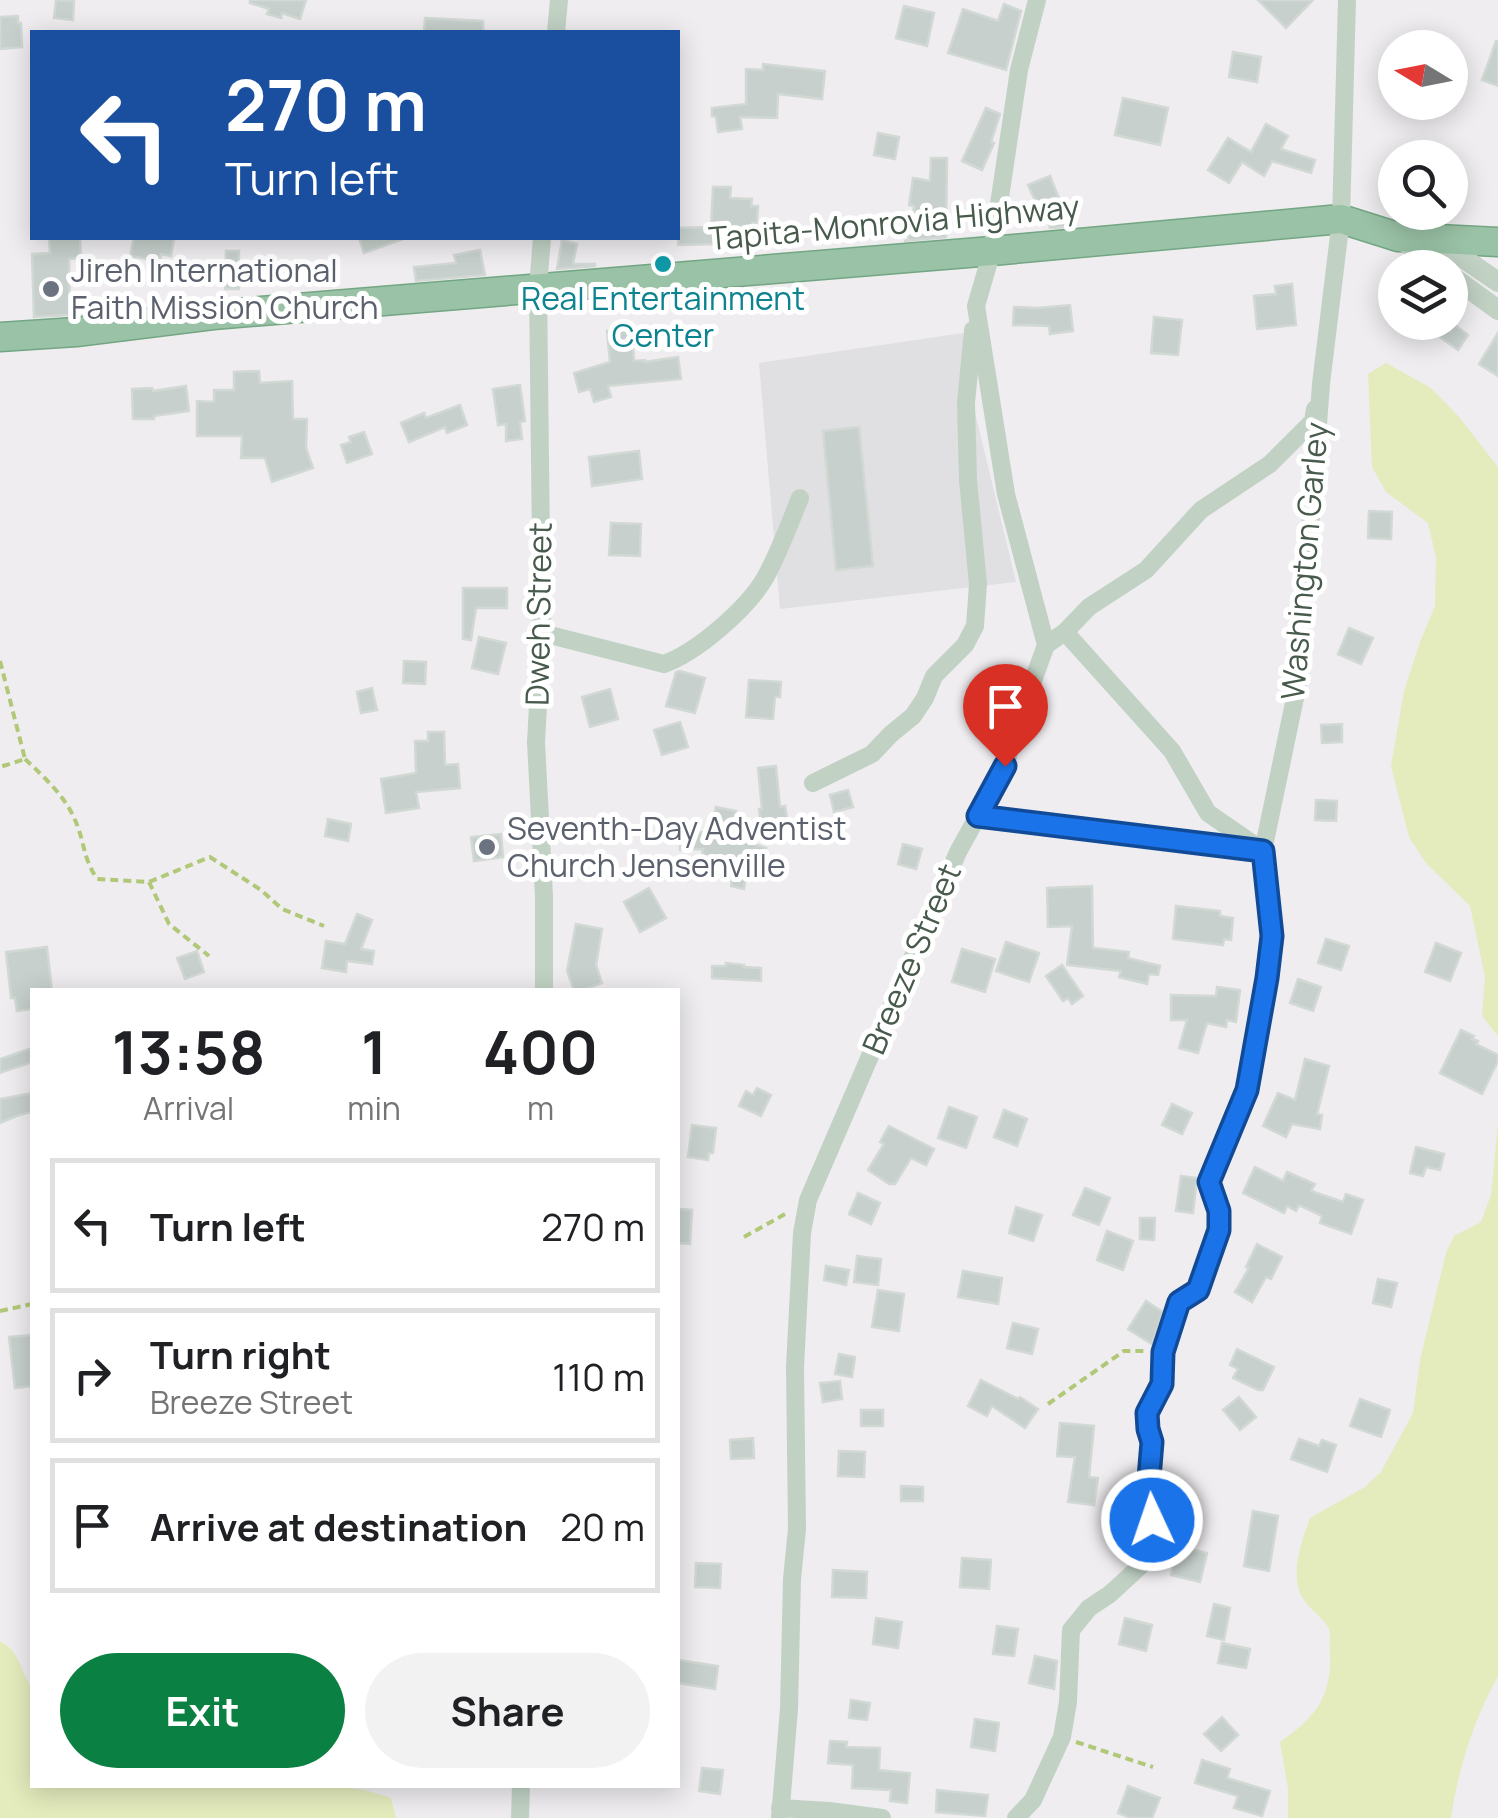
<!DOCTYPE html>
<style>
body{margin:0;font-family:Manrope,sans-serif;background:#f2f2f2;color:#202124;height:100vh;display:flex;flex-direction:column;font-size:38px;white-space:nowrap}
*{box-sizing:border-box;margin:0}
p{font-size:32px;color:#757577}
.icon{flex:none;width:55px;height:55px;fill:none;stroke:currentColor;stroke-width:2;stroke-linecap:round;stroke-linejoin:round}
.map{position:relative;flex:1;overflow:hidden}
.side{position:absolute;left:30px;top:988px;width:650px;height:800px;display:flex;flex-direction:column;background:#fff;border-radius:0px;box-shadow:0 5px 25px #0003}
.side>*{flex:none}
.hud{position:absolute;left:30px;top:30px;width:650px;height:210px;border-radius:0px;box-shadow:0 5px 25px #0003;background:#1a4fa0;color:#fff;overflow:hidden}
.needle{width:65px;rotate:280deg}
.buttons{position:absolute;left:1378px;top:30px;display:grid;gap:20px}
.buttons a{display:grid;place-items:center;width:90px;height:90px;border-radius:50%;background:#fff;box-shadow:0 5px 25px #0003;font-size:50px}
.pin{position:absolute;display:grid;place-items:center;width:85px;height:85px;color:#fff;margin:-102px -42px;border-radius:50% 50% 50% 0;rotate:-45deg;box-shadow:0 0 10px #0007}
.pin .icon{rotate:45deg}
.me{position:absolute;width:110px;margin:-55px;rotate:357deg;stroke-linejoin:round;filter:drop-shadow(0 0 8px #0008)}
.turn{display:flex;align-items:center;gap:35px;height:210px;padding:0 30px;font-size:45px}
.turn .icon{width:130px;height:130px;stroke-width:2.5}
.turn b{display:block;font-size:70px;line-height:85px}
.eta{display:flex;justify-content:space-evenly;align-items:center;height:170px;text-align:center}
.eta b{font-size:60px;font-weight:700;line-height:70px}
.cta{display:flex;gap:20px;margin-top:auto;padding:20px 30px}
.cta a{flex:1;height:115px;border-radius:60px;background:#0b8043;color:#fff;font-size:40px;font-weight:700;line-height:115px;text-align:center}
.cta a+a{background:#f2f2f2;color:#202124}
ul{padding:0;list-style:none}
li{display:flex;align-items:center;gap:30px;height:135px;margin:0 20px 15px;padding:0 10px;border:5px solid #e0e0e0;border-radius:0px}
li div{flex:1}
li b{display:block;font-size:38px}
li em{font-style:normal}
.map>svg:first-child{display:block}
.education{fill:#e0dfe1}
.green{fill:#e4ecbd}
.building{fill:#c7d0cc;stroke:#d2d9d5;stroke-width:2.5}
.lines{fill:none;stroke-linecap:round;stroke-linejoin:round}
.trunk-casing{stroke:#73a682;stroke-width:31}
.path{stroke:#b0c877;stroke-width:4;stroke-dasharray:8 5;stroke-linecap:butt}
.minor{stroke:#c1d2c5;stroke-width:18}
.tertiary{stroke:#c1d2c5;stroke-width:20}
.trunk{stroke:#9ac2a6;stroke-width:28}
.route-casing{stroke:#114b97;stroke-width:25}
.route{stroke:#1a73e8;stroke-width:18}
.culture-dot{fill:#0f9aa8;stroke:#fff;stroke-width:4}
.worship-dot{fill:#6b7280;stroke:#fff;stroke-width:4}
.labels{text-anchor:middle;stroke-width:10;stroke-linejoin:round;paint-order:stroke}
.street-label{font-size:32px;fill:#475a4c;stroke:#fff}
.worship-label{font-size:32px;fill:#5b616d;stroke:#fff;text-anchor:start}
.culture-label{font-size:32px;fill:#0d838f;stroke:#fff}
</style>
<div class="map">
<svg width="1498" height="1818" viewBox="0 0 1498 1818">
<rect width="100%" height="100%" fill="#efedf0"/>
<!-- education -->
<path class="education" d="M963,333L972,400L1016,582L780,609L759,363Z"/>
<!-- green -->
<g class="green">
<path d="M1386,363L1431,388L1459,417L1498,467V1036L1482,1016L1485,977L1470,906L1426,863L1409,837L1391,766L1404,691L1420,642L1435,606L1436,558L1428,523L1386,492L1372,467L1368,374Z"/>
<path d="M1498,1124V1676C1474,1719 1458,1769 1451,1818H1288V1789L1280,1742C1315,1718 1332,1697 1330,1653C1329,1647 1331,1635 1329,1629C1322,1614 1302,1607 1298,1586C1293,1564 1303,1538 1310,1518L1365,1487L1381,1472L1413,1413L1420,1360L1446,1253L1454,1236L1481,1222L1491,1195Z"/>
<path d="M0,1641C22,1653 18,1669 32,1687V1785H324L365,1790L391,1798L396,1818H0Z"/>
</g>
<!-- building -->
<g class="building">
<path d="M56,0L74,1L73,20L54,18Z"/>
<path d="M250,0H306L300,19L282,13L281,18L267,14L269,9L250,3Z"/>
<path d="M1258,0H1313L1286,28Z"/>
<path d="M1004,4L1021,11L1006,70L948,53L963,9L998,21Z"/>
<path d="M904,6L934,13L927,46L896,38Z"/>
<path d="M18,16V23H21L22,47L0,49V17Z"/>
<path d="M425,18L483,21V32H424Z"/>
<path d="M1496,41H1498V86L1482,80Z"/>
<path d="M1233,52L1261,57L1257,82L1229,77Z"/>
<path d="M763,64L825,71L822,99L778,94L777,118L740,117L742,129L718,132L716,117L712,116V108L746,104V69L763,70Z"/>
<path d="M1123,98L1168,108L1160,145L1115,135Z"/>
<path d="M986,108L1000,114L991,142L994,143L982,170L962,161Z"/>
<path d="M1266,124L1288,136L1281,149L1315,160L1311,173L1272,161L1264,176L1242,162L1229,183L1208,170L1228,138L1251,152Z"/>
<path d="M878,133L899,137L895,159L874,155Z"/>
<path d="M931,158H947L946,237L904,241L909,240L908,236L911,235L914,206L909,205L913,178L930,181Z"/>
<path d="M1050,176L1064,211L1067,227L1050,228L1045,204L1038,207L1028,185Z"/>
<path d="M713,187H731L730,198L752,199L751,206H758L757,223H752L751,241H740V247L720,246L721,244L678,245V228L711,227Z"/>
<path d="M49,238H80L81,258L69,259L70,315L34,317L32,254L50,253Z"/>
<path d="M134,238H174L171,256L161,254L160,261L130,256Z"/>
<path d="M359,238H402L403,239L364,253Z"/>
<path d="M562,240L577,244L573,264H595V266L557,269Z"/>
<path d="M480,250L485,275L416,281L414,267L456,263L454,255Z"/>
<path d="M226,251H239V289H225Z"/>
<path d="M1292,284L1296,325L1257,329L1254,296L1276,294L1275,286Z"/>
<path d="M1070,305L1073,331L1050,334L1049,326L1013,325L1014,307L1037,308Z"/>
<path d="M1154,317L1182,320L1178,355L1151,353Z"/>
<path d="M1450,321L1468,335L1458,350L1437,335Z"/>
<path d="M632,329L634,361L645,360V362L678,357L681,379L608,386L611,397L594,402L590,389L579,392L574,373L610,362L607,331Z"/>
<path d="M1498,333V376L1479,364Z"/>
<path d="M259,371L260,383L292,381L293,419H307L306,448L313,468L272,482L265,458H241L242,436H197V401L214,402V390H234V372Z"/>
<path d="M520,385L525,421L520,422L522,439L506,441V424L498,425L493,389Z"/>
<path d="M186,386L189,411L154,416V419H133L132,389L152,388L153,391Z"/>
<path d="M460,405L467,425L447,433L445,427L409,442L401,423L424,413L426,418Z"/>
<path d="M859,427L873,566L836,570L823,431Z"/>
<path d="M364,432L372,454L347,463L341,445L351,442L349,437Z"/>
<path d="M639,451L642,479L592,486L589,457Z"/>
<path d="M1369,511L1392,512L1391,539L1368,538Z"/>
<path d="M611,523L641,524L640,556L609,555Z"/>
<path d="M463,588H507V608H476L471,640L463,639Z"/>
<path d="M1349,628L1373,638L1361,664L1338,654Z"/>
<path d="M479,637L506,643L498,674L472,668Z"/>
<path d="M404,661L426,662L425,684L403,683Z"/>
<path d="M680,671L705,678L695,713L666,706L676,672Z"/>
<path d="M749,680L781,682L780,697H775L773,719L746,717Z"/>
<path d="M372,688L377,710L361,713L357,692Z"/>
<path d="M610,689L618,719L590,727L582,697Z"/>
<path d="M680,722L688,747L662,755L654,730Z"/>
<path d="M1342,724V742L1322,743L1321,725Z"/>
<path d="M428,732H444L445,765L458,764L460,788L416,792L419,808L386,813L381,779L416,773L415,741H428Z"/>
<path d="M776,766L780,807L785,806L788,823L761,826L759,809H762L758,768Z"/>
<path d="M848,790L853,807L834,812L830,795Z"/>
<path d="M1316,800L1337,801L1336,821L1315,820Z"/>
<path d="M716,807L736,811L732,830L720,832L766,848L758,872L747,868L744,889L731,886L733,870L700,865L703,849L680,850V833L710,832Z"/>
<path d="M328,819L351,824L348,841L325,836Z"/>
<path d="M501,834L503,857L474,861L471,837Z"/>
<path d="M903,844L922,849L916,869L898,864Z"/>
<path d="M1092,886L1093,948L1129,952L1128,958L1160,966L1158,975L1149,974L1147,984L1119,977L1121,971L1067,965L1072,926L1048,927L1047,888Z"/>
<path d="M649,888L666,918L640,932L624,902Z"/>
<path d="M1176,906L1220,911V916L1233,918L1231,940L1224,939L1223,945L1173,939Z"/>
<path d="M357,914L372,920L361,949L374,951L372,964L347,961L346,972L322,968L326,941L345,944Z"/>
<path d="M576,924L602,929L596,965L602,983L583,990H574L567,971Z"/>
<path d="M1326,939L1349,946L1341,970L1318,963Z"/>
<path d="M1006,942L1039,953L1029,982L996,971Z"/>
<path d="M1436,943L1461,953L1450,981L1425,972Z"/>
<path d="M47,947L52,990H32V1009L17,1011L15,998H11L6,952Z"/>
<path d="M962,949L995,959L985,992L952,982Z"/>
<path d="M197,951L204,972L185,979L177,958Z"/>
<path d="M726,963L744,965L743,967L761,968V981L712,978V966H726Z"/>
<path d="M1062,965L1083,996L1072,1004L1068,998L1063,1001L1046,976Z"/>
<path d="M1298,979L1321,987L1313,1011L1290,1003Z"/>
<path d="M1217,987L1240,990L1236,1022L1227,1020L1226,1027L1207,1023L1198,1053L1179,1048L1187,1020H1171V995L1216,996Z"/>
<path d="M1461,1030L1474,1036L1472,1039L1478,1041L1476,1044L1498,1055V1061L1482,1094L1440,1073Z"/>
<path d="M32,1048V1062L0,1073V1059Z"/>
<path d="M1305,1059L1329,1066L1317,1114L1322,1115L1320,1129L1292,1124L1286,1137L1263,1126L1278,1093L1295,1100Z"/>
<path d="M757,1088L771,1095L761,1116L739,1106L746,1091L753,1095Z"/>
<path d="M32,1093V1112L19,1115L0,1123V1099Z"/>
<path d="M1172,1104L1192,1113L1182,1134L1162,1125Z"/>
<path d="M949,1107L977,1117L966,1148L938,1138Z"/>
<path d="M1004,1110L1027,1119L1017,1146L994,1137Z"/>
<path d="M692,1125L716,1128L713,1153H709L708,1160L688,1157Z"/>
<path d="M889,1126L934,1149L926,1165L911,1158L895,1184H889L868,1170L884,1144L880,1142Z"/>
<path d="M1416,1147L1444,1154L1440,1170L1426,1167L1423,1176L1410,1173Z"/>
<path d="M1255,1167L1283,1181L1287,1172L1315,1184L1311,1191L1343,1202L1346,1194L1363,1200L1351,1234L1320,1223L1322,1216L1299,1205L1296,1211L1287,1206L1284,1213L1243,1193Z"/>
<path d="M1181,1176L1197,1178L1193,1213L1176,1211Z"/>
<path d="M1085,1188L1110,1198L1099,1225L1073,1215Z"/>
<path d="M858,1193L880,1203L871,1224L849,1214Z"/>
<path d="M1016,1207L1042,1215L1033,1241L1009,1233Z"/>
<path d="M678,1209L692,1210L690,1244L678,1243Z"/>
<path d="M1140,1218H1155L1154,1240L1140,1239Z"/>
<path d="M1107,1231L1133,1241L1123,1270L1097,1260Z"/>
<path d="M1257,1244L1282,1257L1271,1279L1266,1277L1252,1302L1235,1292L1249,1268L1246,1267Z"/>
<path d="M857,1256L881,1259L878,1285L854,1282Z"/>
<path d="M826,1266L849,1270L846,1285L824,1280Z"/>
<path d="M963,1271L1002,1278L998,1304L958,1297Z"/>
<path d="M1378,1279L1397,1283L1391,1307L1373,1303Z"/>
<path d="M878,1290L904,1294L899,1331L872,1327Z"/>
<path d="M1146,1301L1163,1312L1152,1344L1128,1329Z"/>
<path d="M1013,1323L1038,1329L1032,1354L1007,1348Z"/>
<path d="M32,1335V1386L15,1388L9,1337Z"/>
<path d="M1237,1349L1274,1367L1263,1390H1258L1233,1378L1238,1369L1230,1365Z"/>
<path d="M839,1354L855,1357L852,1377L835,1374Z"/>
<path d="M981,1380L1018,1399L1020,1397L1038,1409L1025,1428L992,1406L987,1416L968,1406Z"/>
<path d="M840,1381L842,1399L823,1402L820,1383Z"/>
<path d="M1239,1397L1256,1417L1240,1430L1223,1410Z"/>
<path d="M1360,1399L1390,1410L1381,1437L1350,1426Z"/>
<rect x="861" y="1410" width="22" height="16"/>
<path d="M1060,1423L1094,1426L1089,1477L1098,1478L1094,1505L1068,1502L1075,1457L1057,1456Z"/>
<path d="M753,1438L754,1458L731,1459L730,1440Z"/>
<path d="M1299,1439L1319,1446L1322,1440L1336,1445L1327,1472L1291,1459Z"/>
<path d="M839,1451L865,1452L864,1477L838,1476Z"/>
<path d="M901,1486L923,1487V1501H901Z"/>
<path d="M1253,1511L1278,1516L1269,1571L1244,1566Z"/>
<path d="M1185,1548L1207,1553L1200,1582L1171,1575L1176,1554L1183,1556Z"/>
<path d="M962,1558L991,1560L989,1589L960,1587Z"/>
<path d="M696,1563L721,1564L720,1588L695,1587Z"/>
<path d="M833,1570L867,1572L866,1598L832,1597Z"/>
<path d="M1214,1604L1230,1608L1224,1640L1207,1636Z"/>
<path d="M876,1618L902,1622L898,1648L873,1644Z"/>
<path d="M1125,1618L1152,1625L1146,1651L1119,1644Z"/>
<path d="M997,1626L1018,1629L1014,1656L993,1654Z"/>
<path d="M1222,1643L1250,1649L1246,1668L1218,1663Z"/>
<path d="M1035,1656L1057,1661L1054,1689L1029,1683Z"/>
<path d="M678,1660L718,1666L715,1689L678,1683Z"/>
<path d="M851,1700L870,1703L867,1720L849,1718Z"/>
<path d="M1222,1717L1238,1735L1221,1751L1204,1734Z"/>
<path d="M975,1719L999,1723L995,1751L971,1747Z"/>
<path d="M830,1741L847,1742L846,1747L880,1748L879,1770L910,1773L907,1803L890,1801L891,1790L852,1788L853,1765L828,1763Z"/>
<path d="M1202,1760L1230,1769L1227,1778L1270,1791L1262,1816L1234,1808L1238,1796L1195,1783Z"/>
<path d="M702,1768L723,1770L720,1794L699,1791Z"/>
<path d="M1128,1786L1160,1798L1152,1818H1131L1118,1813Z"/>
<path d="M937,1790L988,1795L985,1816L936,1812Z"/>
</g>
<g class="lines">
<!-- trunk casing -->
<g class="trunk-casing">
<path id="trunk" d="M0,337L76,332L213,315L992,251L1341,219L1398,237L1498,242"/>
</g>
<!-- path -->
<g class="path">
<path d="M0,661L25,759L0,767"/>
<path d="M25,759C44,777 65,796 75,820C85,842 82,856 97,879L149,882L210,857L261,890L282,909L324,926"/>
<path d="M149,882L169,924L209,956"/>
<path d="M744,1237L787,1213"/>
<path d="M0,1311L32,1304"/>
<path d="M1048,1404L1124,1351H1146"/>
<path d="M1076,1742L1153,1767"/>
</g>
<!-- minor -->
<g class="minor">
<path d="M556,32L559,0"/>
<path d="M542,238L538,287L542,633L536,742L544,896V990"/>
<path d="M1065,632L1172,751L1208,813L1263,851"/>
<path d="M542,633L664,664C697,652 747,609 765,578C779,553 789,525 800,498"/>
<path d="M1046,645L1065,632L1089,607L1146,570L1201,510L1270,464L1313,421L1315,409"/>
<path d="M813,783L872,754L891,734L913,716L925,698L934,676L965,645L975,626L978,584L968,480L966,403L973,330"/>
<path d="M977,816L1257,850"/>
<path d="M780,1808L829,1811L882,1818"/>
<path d="M520,1818L521,1785"/>
<path d="M780,1818L789,1709L792,1579L797,1529L795,1367L802,1233L808,1200L958,852L1005,767L1015,730L1046,645L1006,494L976,306L992,251L1019,70L1037,0"/>
<path d="M1016,1818L1033,1800L1062,1737L1068,1702L1071,1630L1089,1608L1110,1594L1148,1559L1153,1520L1147,1502L1152,1442L1148,1429L1147,1413L1162,1384L1163,1352L1179,1302L1198,1290L1219,1229V1211L1209,1182L1247,1090L1267,978L1272,936L1263,851L1299,679L1321,384L1341,219L1347,0"/>
</g>
<!-- tertiary -->
<g class="tertiary">
<path d="M1399,238L1440,268"/>
<path d="M1434,238L1498,282"/>
<path d="M1450,275L1498,310"/>
</g>
<!-- trunk -->
<use href="#trunk" class="trunk"/>
</g>
<g class="lines">
<!-- route casing -->
<g class="route-casing">
<path id="route" d="M1005,766L978,816L1263,851L1272,936L1267,978L1247,1090L1209,1182L1219,1211V1230L1198,1290L1179,1302L1163,1352L1162,1384L1147,1413L1148,1429L1152,1442L1147,1502L1152,1520"/>
</g>
<!-- route -->
<use href="#route" class="route"/>
</g>
<!-- markers -->
<circle class="culture-dot" cx="663" cy="264" r="10"/>
<g class="worship-dot">
<circle cx="51" cy="289" r="10"/>
<circle cx="487" cy="847" r="10"/>
</g>
<g class="labels">
<!-- street labels -->
<g class="street-label">
<text transform="translate(894 223) rotate(-5)" y="11">Tapita-Monrovia Highway</text>
<text transform="translate(1305 561) rotate(-85)" y="11">Washington Garley</text>
<text transform="translate(539 614) rotate(-89)" y="11">Dweh Street</text>
<text transform="translate(912 959) rotate(-67)" y="11">Breeze Street</text>
</g>
<!-- worship labels -->
<g class="worship-label">
<text x="71" y="282">Jireh International<tspan x="71" dy="37">Faith Mission Church</tspan></text>
<text x="507" y="840">Seventh-Day Adventist<tspan x="507" dy="37">Church Jensenville</tspan></text>
</g>
<!-- culture labels -->
<g class="culture-label">
<text x="663" y="310">Real Entertainment<tspan x="663" dy="37">Center</tspan></text>
</g>
</g>
</svg>
<div class="buttons">
<a><svg class="needle" viewBox="-14 -14 28 28"><path d="M0-13l5 13h-10z" fill="#e53935"/><path d="M0 13l5-13h-10z" fill="#757577"/></svg></a>
<a><svg class="icon" aria-label="search" viewBox="0 0 24 24"><circle cx="10" cy="10" r="6"/><path d="M15 15l6 6"/></svg></a>
<a><svg class="icon" aria-label="layers" viewBox="0 0 24 24"><path d="M12 4l9 5-9 5-9-5zM3 14l9 5 9-5"/></svg></a>
</div>
<div class="pin" style="left:1005px;top:766px;background:#d93025"><svg class="icon" aria-label="arrive" viewBox="0 0 24 24"><path d="M6 21V4h12l-3 4 3 4H6"/></svg></div>
<svg class="me" style="left:1152px;top:1520px" viewBox="-20 -20 40 40"><circle r="17" fill="#1a73e8" stroke="#fff" stroke-width="3"/><path d="M0-11L8 9 0 5-8 9z" fill="#fff"/></svg>
<div class="hud">
<div class="turn"><svg class="icon" aria-label="left" viewBox="0 0 24 24"><path d="M17 20v-9H6M10 6l-5 5 5 5"/></svg><div><b>270 m</b>Turn left</div></div>
</div>
<section class="side">
<div class="eta">
<div><b>13:58</b><p>Arrival</p></div>
<div><b>1</b><p>min</p></div>
<div><b>400</b><p>m</p></div>
</div>
<ul>
<li><svg class="icon" aria-label="left" viewBox="0 0 24 24"><path d="M17 20v-9H6M10 6l-5 5 5 5"/></svg><div><b>Turn left</b></div><em>270 m</em></li>
<li><svg class="icon" aria-label="right" viewBox="0 0 24 24"><path d="M7 20v-9h11M14 6l5 5-5 5"/></svg><div><b>Turn right</b><p>Breeze Street</p></div><em>110 m</em></li>
<li><svg class="icon" aria-label="arrive" viewBox="0 0 24 24"><path d="M6 21V4h12l-3 4 3 4H6"/></svg><div><b>Arrive at destination</b></div><em>20 m</em></li>
</ul>
<div class="cta"><a>Exit</a><a>Share</a></div>
</section>
</div>
